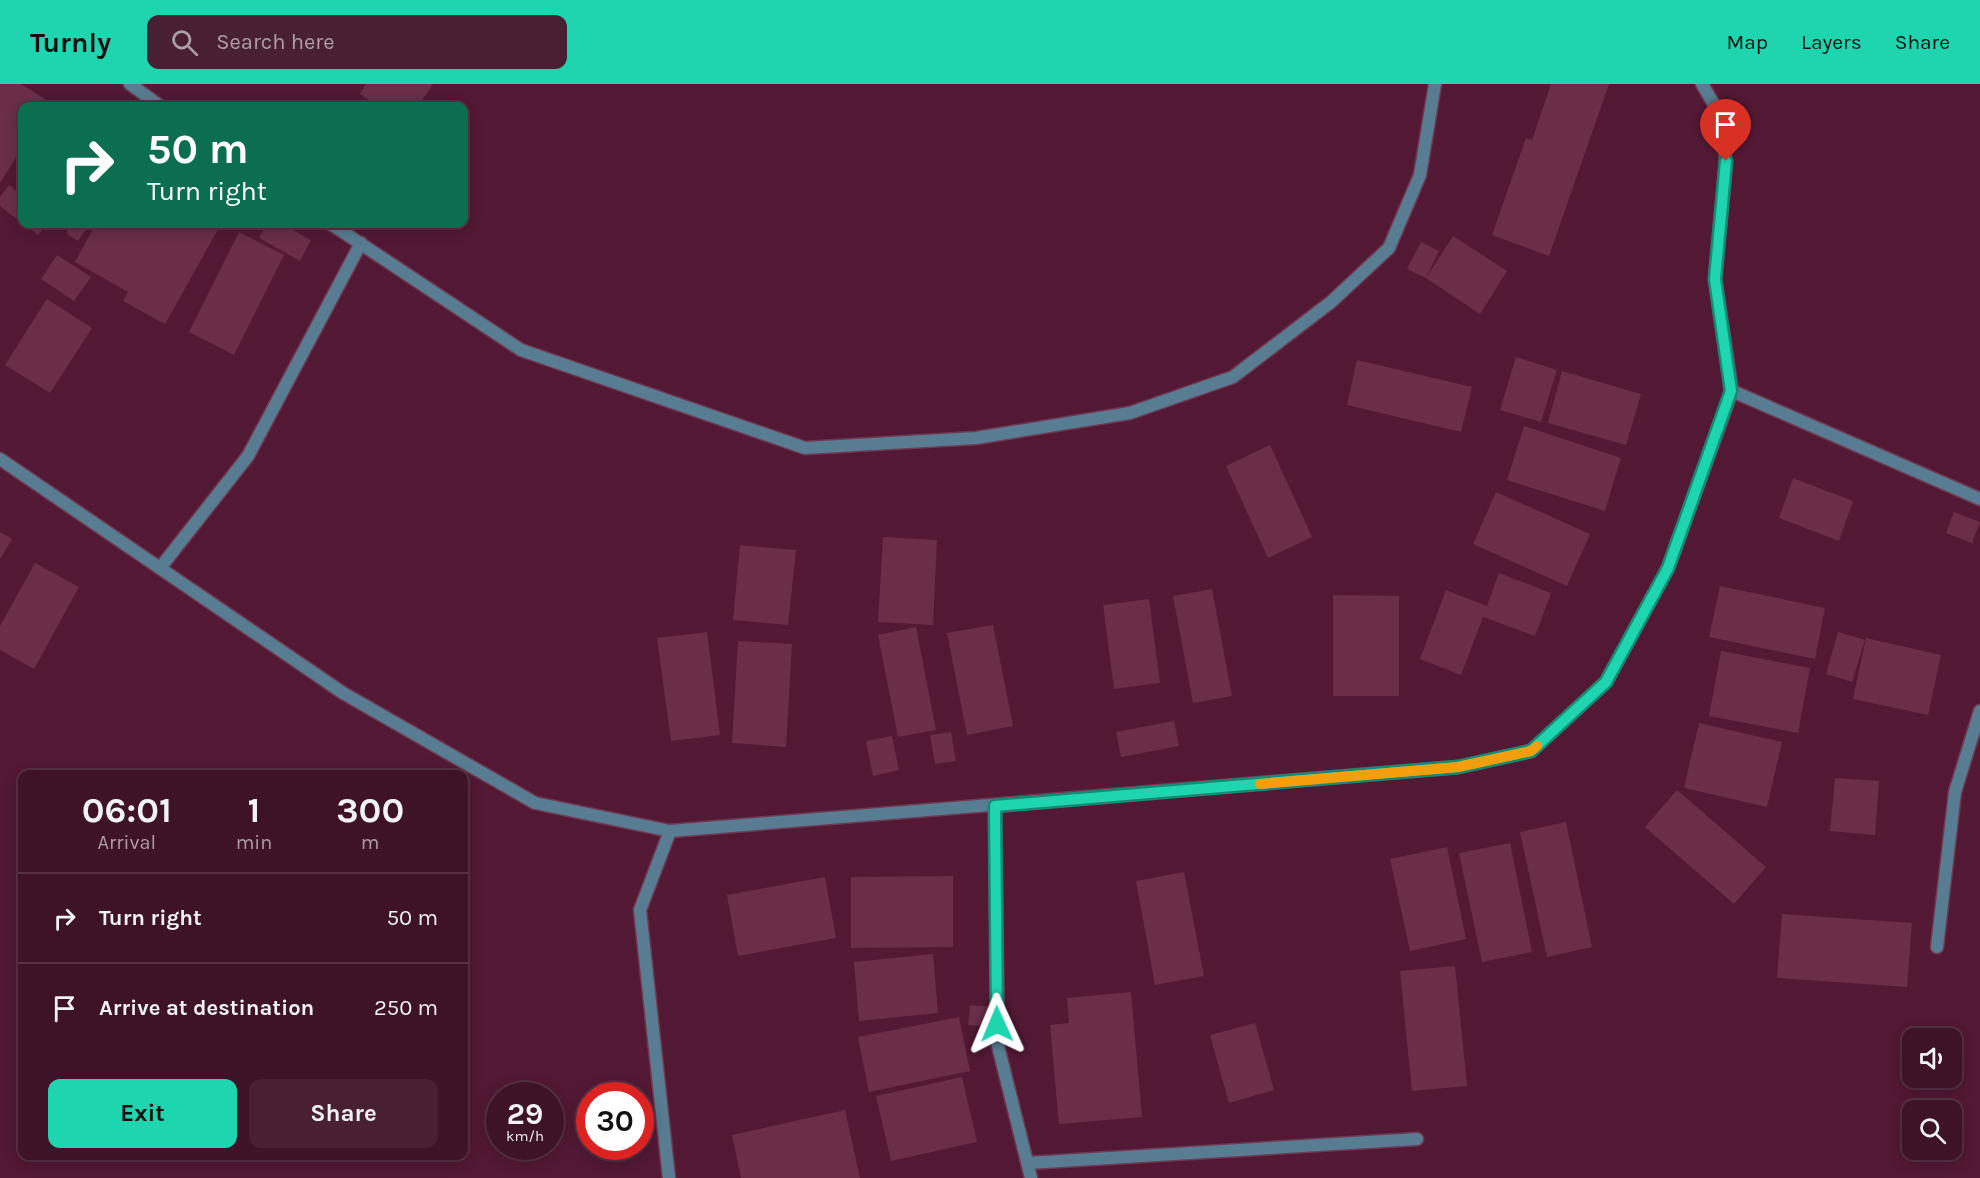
<!DOCTYPE html>
<style>
body{margin:0;font-family:Karla,sans-serif;background:#492033;color:#f1f3f6;height:100vh;display:flex;flex-direction:column;font-size:22px;white-space:nowrap}
*{box-sizing:border-box;margin:0}
p{font-size:20px;color:#ad9ea7}
.icon{flex:none;width:33px;height:33px;fill:none;stroke:currentColor;stroke-width:2;stroke-linecap:round;stroke-linejoin:round}
.map{position:relative;flex:1;overflow:hidden}
.details{position:absolute;left:18px;top:686px;width:450px;height:390px;display:flex;flex-direction:column;background:#3e1227;border-radius:12px;box-shadow:0 3px 15px #0003,0 0 0 2px #573244}
.details>*{flex:none}
.guide{position:absolute;left:18px;top:18px;width:450px;height:126px;border-radius:12px;box-shadow:0 3px 15px #0003,0 0 0 2px #573244;background:#0b6e4f;color:#fff;overflow:hidden}
.tools{position:absolute;left:1902px;top:944px;display:grid;gap:12px}
.tools a{display:grid;place-items:center;width:60px;height:60px;border-radius:12px;background:#3e1227;box-shadow:0 3px 15px #0003,0 0 0 2px #573244;font-size:30px}
.speed{position:absolute;left:486px;top:998px;display:flex;gap:12px;font-size:30px;font-weight:700;text-align:center}
.speed>*{display:grid;place-content:center;width:78px;height:78px;border-radius:50%;background:#3e1227;box-shadow:0 3px 15px #0003,0 0 0 2px #573244;line-height:1}
.speed small{font-size:15px;font-weight:400}
.speed .limit{border:9px solid #d22;background:#fff;color:#111}
.pin{position:absolute;display:grid;place-items:center;width:51px;height:51px;color:#fff;margin:-62px -26px;border-radius:50% 50% 50% 0;rotate:-45deg;box-shadow:0 0 6px #0007}
.pin .icon{rotate:45deg}
.me{position:absolute;width:66px;margin:-33px;rotate:359deg;stroke-linejoin:round;filter:drop-shadow(0 0 4px #0008)}
.turn{display:flex;align-items:center;gap:21px;height:126px;padding:0 30px;font-size:27px}
.turn .icon{width:78px;height:78px;stroke-width:2.5}
.turn b{display:block;font-size:42px;line-height:51px}
.eta{display:flex;justify-content:space-evenly;align-items:center;height:102px;text-align:center}
.eta b{font-size:36px;font-weight:700;line-height:42px}
.button{display:flex;gap:12px;margin-top:auto;padding:12px 30px}
.button a{flex:1;height:69px;border-radius:12px;background:#1fd5b0;color:#111;font-size:24px;font-weight:700;line-height:69px;text-align:center}
.button a+a{background:#492033;color:#f1f3f6}
ul{padding:0;list-style:none}
li{display:flex;align-items:center;gap:18px;height:90px;padding:0 30px;border-top:2px solid #573244}
li div{flex:1}
li b{display:block;font-size:22px}
li em{font-style:normal}
header{display:flex;align-items:center;gap:36px;box-sizing:border-box;height:84px;padding:0 30px;background:#1fd5b0;color:#111}
header strong{font-size:28px}
nav{display:flex;gap:33px;margin-inline-start:auto;font-size:21px}
.search{width:420px;height:54px;background:#492033;display:flex;align-items:center;gap:15px;box-sizing:border-box;padding:0 21px;border-radius:12px;color:#ad9ea7;font-size:22px}
.map>svg:first-child{display:block}
.building{fill:#6a2e49}
.lines{fill:none;stroke-linecap:round;stroke-linejoin:round}
.minor-casing{stroke:#6e3952;stroke-width:15}
.minor{stroke:#587c91;stroke-width:12}
.route-casing{stroke:#148a72;stroke-width:15}
.route{stroke:#1fd5b0;stroke-width:10}
.slow{stroke:#f59e0b;stroke-width:10}
</style>
<header>
<strong>Turnly</strong>
<div class="search"><svg class="icon" aria-label="search" viewBox="0 0 24 24"><circle cx="10" cy="10" r="6"/><path d="M15 15l6 6"/></svg>Search here</div>
<nav><a>Map</a><a>Layers</a><a>Share</a></nav>
</header>
<div class="map">
<svg width="1980" height="1094" viewBox="0 0 1980 1094">
<rect width="100%" height="100%" fill="#521834"/>
<!-- building -->
<g class="building">
<path d="M0,0H21L51,19L49,22H22V64L0,99Z"/>
<path d="M366,0H433L418,22H378L360,10Z"/>
<path d="M1551,0H1609L1549,172L1492,151L1526,54L1532,56Z"/>
<path d="M9,101L22,112V139L0,122V113Z"/>
<path d="M23,140H48L38,151Z"/>
<path d="M64,140H90L78,157L66,149L70,143Z"/>
<path d="M96,140H221L165,240L123,217L128,208L75,178Z"/>
<path d="M267,140H282L311,156L300,177L259,154Z"/>
<path d="M239,148L284,171L234,271L189,248Z"/>
<path d="M1453,152L1507,187L1480,230L1426,194Z"/>
<path d="M1421,158L1439,167L1426,194L1407,185Z"/>
<path d="M57,171L91,193L74,217L41,195Z"/>
<path d="M47,215L92,244L50,309L5,281Z"/>
<path d="M1516,273L1557,286L1541,338L1500,326Z"/>
<path d="M1357,276L1472,303L1461,348L1347,321Z"/>
<path d="M1562,287L1641,310L1626,361L1548,339Z"/>
<path d="M1524,342L1621,374L1605,427L1507,396Z"/>
<path d="M1270,361L1312,453L1268,474L1226,382Z"/>
<path d="M1793,394L1853,417L1839,457L1779,434Z"/>
<path d="M1496,408L1590,450L1567,502L1473,460Z"/>
<path d="M1954,428L1980,438L1972,459L1946,449Z"/>
<path d="M0,448L12,455L0,475Z"/>
<path d="M883,453L937,456L933,541L878,538Z"/>
<path d="M740,461L796,466L788,541L733,536Z"/>
<path d="M35,479L79,503L34,585L0,566V542Z"/>
<path d="M1499,489L1551,509L1535,552L1483,533L1461,591L1420,575L1446,506L1487,522Z"/>
<path d="M1720,502L1825,524L1815,575L1709,553Z"/>
<path d="M1212,505L1232,612L1193,619L1173,512Z"/>
<path d="M1333,511L1399,512V612H1333Z"/>
<path d="M1149,515L1160,599L1114,605L1103,521Z"/>
<path d="M993,541L1013,642L967,651L947,549Z"/>
<path d="M916,543L936,646L898,653L878,551Z"/>
<path d="M707,548L720,651L671,657L657,554Z"/>
<path d="M1838,548L1865,556L1852,598L1826,590Z"/>
<path d="M1866,554L1941,571L1928,631L1853,615Z"/>
<path d="M738,557L792,560L786,663L732,659Z"/>
<path d="M1721,567L1810,584L1798,649L1709,632Z"/>
<path d="M1174,637L1179,662L1121,673L1116,648Z"/>
<path d="M1699,639L1782,658L1767,723L1684,704Z"/>
<path d="M951,648L956,677L935,680L930,651Z"/>
<path d="M892,652L899,686L873,692L866,657Z"/>
<path d="M1835,694L1879,697L1875,751L1830,747Z"/>
<path d="M1677,706L1766,783L1734,820L1645,743Z"/>
<path d="M1566,738L1592,863L1547,873L1520,748Z"/>
<path d="M1510,759L1532,868L1482,878L1459,769Z"/>
<path d="M1447,763L1466,855L1410,867L1390,775Z"/>
<path d="M1184,788L1204,892L1155,901L1136,797Z"/>
<path d="M953,792V863L851,864V793Z"/>
<path d="M825,793L836,854L738,872L727,811Z"/>
<path d="M1782,830L1912,839L1907,903L1777,894Z"/>
<path d="M933,870L938,929L859,937L854,878Z"/>
<path d="M1455,882L1467,1002L1412,1007L1400,887Z"/>
<path d="M1131,908L1142,1033L1059,1040L1050,941L1069,939L1067,914Z"/>
<path d="M970,921L996,923L994,943L968,941Z"/>
<path d="M959,933L970,987L869,1008L858,953Z"/>
<path d="M1255,939L1274,1006L1229,1019L1210,951Z"/>
<path d="M962,993L977,1058L891,1077L876,1012Z"/>
<path d="M845,1026L860,1094H741L732,1051Z"/>
</g>
<g class="lines">
<!-- minor casing -->
<g class="minor-casing">
<g id="minor">
<path d="M130,0L160,22"/>
<path d="M1702,0L1719,29L1726,77L1715,195L1732,307"/>
<path d="M331,140L521,266L805,364L976,354L1130,329L1233,293L1331,218L1389,164L1420,91L1435,0"/>
<path d="M0,375L343,609L535,719L670,747L1458,683L1531,667L1606,598L1668,484L1732,307L1980,415"/>
<path d="M160,484L248,372L361,159"/>
<path d="M995,722L998,962L1031,1094"/>
<path d="M1937,863L1955,708L1980,627"/>
<path d="M1028,1079L1417,1055"/>
<path d="M669,1094L640,826L670,747"/>
</g>
</g>
<!-- minor -->
<use href="#minor" class="minor"/>
</g>
<g class="lines">
<!-- route casing -->
<g class="route-casing">
<path id="route" d="M997,940L995,722L1458,683L1531,667L1606,598L1668,484L1731,307L1715,195L1726,77"/>
</g>
<!-- route -->
<use href="#route" class="route"/>
<!-- slow -->
<path class="slow" d="M1260,700L1458,683L1531,667L1537,662"/>
</g>
</svg>
<div class="tools">
<a><svg class="icon" aria-label="sound" viewBox="0 0 24 24"><path d="M4 9h4l5-4v14l-5-4H4zM17 9q2 3 0 6"/></svg></a>
<a><svg class="icon" aria-label="search" viewBox="0 0 24 24"><circle cx="10" cy="10" r="6"/><path d="M15 15l6 6"/></svg></a>
</div>
<div class="speed"><div>29<small>km/h</small></div><div class="limit">30</div></div>
<div class="pin" style="left:1726px;top:77px;background:#d93025"><svg class="icon" aria-label="arrive" viewBox="0 0 24 24"><path d="M6 21V4h12l-3 4 3 4H6"/></svg></div>
<svg class="me" style="left:997px;top:940px" viewBox="-20 -20 40 40"><path d="M0-17L14 15 0 8-14 15z" fill="#1fd5b0" stroke="#fff" stroke-width="4"/></svg>
<div class="guide">
<div class="turn"><svg class="icon" aria-label="right" viewBox="0 0 24 24"><path d="M7 20v-9h11M14 6l5 5-5 5"/></svg><div><b>50 m</b>Turn right</div></div>
</div>
<section class="details">
<div class="eta">
<div><b>06:01</b><p>Arrival</p></div>
<div><b>1</b><p>min</p></div>
<div><b>300</b><p>m</p></div>
</div>
<ul>
<li><svg class="icon" aria-label="right" viewBox="0 0 24 24"><path d="M7 20v-9h11M14 6l5 5-5 5"/></svg><div><b>Turn right</b></div><em>50 m</em></li>
<li><svg class="icon" aria-label="arrive" viewBox="0 0 24 24"><path d="M6 21V4h12l-3 4 3 4H6"/></svg><div><b>Arrive at destination</b></div><em>250 m</em></li>
</ul>
<div class="button"><a>Exit</a><a>Share</a></div>
</section>
</div>
